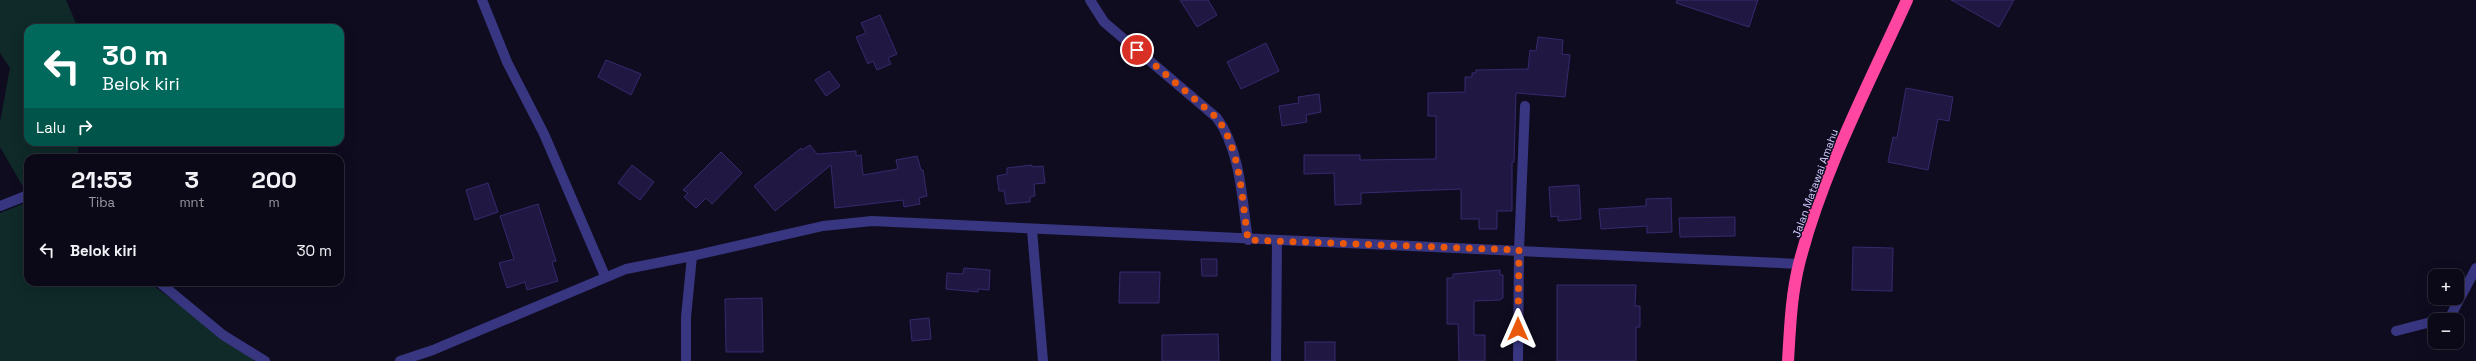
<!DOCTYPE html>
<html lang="id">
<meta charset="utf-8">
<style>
body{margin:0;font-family:"Space Grotesk",sans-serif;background:#141221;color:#f1f3f6;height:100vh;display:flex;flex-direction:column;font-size:15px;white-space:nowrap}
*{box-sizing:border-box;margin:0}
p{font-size:13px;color:#9a9aa2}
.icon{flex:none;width:22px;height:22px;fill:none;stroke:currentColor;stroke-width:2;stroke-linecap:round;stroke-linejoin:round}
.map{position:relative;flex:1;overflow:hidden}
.drawer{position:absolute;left:24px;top:154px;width:320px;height:132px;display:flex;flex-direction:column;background:#0b0918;border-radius:12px;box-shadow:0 4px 16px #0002,0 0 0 1px #2b2a37}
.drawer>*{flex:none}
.hud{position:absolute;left:24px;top:24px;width:320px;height:122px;border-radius:12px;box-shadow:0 4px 16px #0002,0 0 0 1px #2b2a37;background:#00695c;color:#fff;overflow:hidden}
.buttons{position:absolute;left:2428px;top:269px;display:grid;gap:8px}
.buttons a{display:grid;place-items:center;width:36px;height:36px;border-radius:8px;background:#0b0918;box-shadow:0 4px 16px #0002,0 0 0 1px #2b2a37;font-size:20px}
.pin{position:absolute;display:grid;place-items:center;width:34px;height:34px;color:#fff;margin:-17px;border:2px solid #fff;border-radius:50%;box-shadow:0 1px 4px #0007}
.me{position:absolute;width:44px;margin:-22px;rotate:0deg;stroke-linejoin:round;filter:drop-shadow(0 0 3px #0008)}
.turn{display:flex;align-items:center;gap:14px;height:84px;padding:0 12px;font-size:18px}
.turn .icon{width:52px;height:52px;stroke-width:2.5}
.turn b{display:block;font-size:28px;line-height:34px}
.then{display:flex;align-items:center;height:38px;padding:0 12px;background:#0003;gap:8px;font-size:15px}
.eta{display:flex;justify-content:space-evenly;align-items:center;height:68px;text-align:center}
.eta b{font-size:24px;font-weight:800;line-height:28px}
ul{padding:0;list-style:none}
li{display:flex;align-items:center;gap:12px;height:56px;padding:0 12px}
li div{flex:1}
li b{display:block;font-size:15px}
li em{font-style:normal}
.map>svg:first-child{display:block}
.green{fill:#0f2a29}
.building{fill:#201842;stroke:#36296e}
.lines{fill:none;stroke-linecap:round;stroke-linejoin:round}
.street{stroke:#383680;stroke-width:10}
.highway{stroke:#ff47a1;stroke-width:12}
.route{stroke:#ea580c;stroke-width:7;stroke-dasharray:0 12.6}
.labels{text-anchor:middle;stroke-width:3;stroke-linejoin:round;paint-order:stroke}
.street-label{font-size:11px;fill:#d1ccff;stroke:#0f0c20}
</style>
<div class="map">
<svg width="2476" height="361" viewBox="0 0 2476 361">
<rect width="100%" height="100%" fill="#0f0c20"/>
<!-- green -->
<g class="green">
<path d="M0,0H66L78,28H28V142H79L77,158H28V195L0,147V122L10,68L0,53Z"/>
<path d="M28,202V282H148L255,359L253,361H0V213Z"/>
</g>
<!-- building -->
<g class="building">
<path d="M1180,0H1208L1217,15L1197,27Z"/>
<path d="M1677,0H1758L1749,27L1676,3Z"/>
<path d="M1951,0H2014L1999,27Z"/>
<path d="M880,15L897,54L888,58L891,64L877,70L873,61L868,64L856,37L866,33L861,23Z"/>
<path d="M1538,37L1563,40L1562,54L1570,55L1565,97L1516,93L1514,162H1512V211H1497V229H1479V219H1461V189L1361,193V204L1335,205L1334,173L1304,174V155H1360V160L1436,159V116H1428V93L1465,92V77H1472V73H1476V70L1528,69L1530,50L1536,51Z"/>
<path d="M1266,43L1279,71L1241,89L1227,62Z"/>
<path d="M606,60L641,74L631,95L598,77Z"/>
<path d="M829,71L840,86L826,96L815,80Z"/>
<path d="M1906,88L1953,97L1949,121L1938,119L1928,170L1888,162L1893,137L1897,138Z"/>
<path d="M1319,94L1321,112L1306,115L1307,122L1282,126L1279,106L1299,103L1298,97Z"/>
<path d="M810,145L817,154L856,151V156L861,155L863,175L898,169L896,160L917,156L921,170H923L927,196L919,198L920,204L904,207L903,200L835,208L831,165L775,211L754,186L801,148L802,150Z"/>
<path d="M721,152L742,173L712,204L706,198L696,208L684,197L688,193L683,190Z"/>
<path d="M632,165L654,182L640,200L618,183Z"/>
<path d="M1032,165V167L1043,166L1045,183L1034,184L1035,196L1030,197V202L1006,204L1004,191H999L997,176L1007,174V168Z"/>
<path d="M488,183L498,212L475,220L466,190Z"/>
<path d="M1579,185L1581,219L1558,221V216L1551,217L1549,187Z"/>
<path d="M1671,198L1672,232L1647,233V226L1601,229L1599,209L1646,206V199Z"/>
<path d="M538,204L556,261L552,262L558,281L527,290L525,282L507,288L499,263L514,259L500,216Z"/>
<path d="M1735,217V236L1680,237L1679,218Z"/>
<path d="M1853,247L1893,248L1892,291L1852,290Z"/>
<path d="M1201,259H1217V276H1202Z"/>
<path d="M964,268L990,270L989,290L978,289V292L946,289L947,273L963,274Z"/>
<path d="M1500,270V275H1503V298L1500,300L1474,301V335H1485V361H1459L1458,324H1447V278H1453V274Z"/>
<path d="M1120,272H1160L1159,303H1119Z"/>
<path d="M1557,285H1636L1635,306H1640V327H1636V361H1557Z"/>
<path d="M762,298L763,352H726L725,299Z"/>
<path d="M929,318L931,339L912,341L910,320Z"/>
<path d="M1218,334L1219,361H1162V335Z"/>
<rect x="1305" y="342" width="30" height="19"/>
</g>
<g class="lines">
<!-- street -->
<g class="street">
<path d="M482,0L507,62L544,134L605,276"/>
<path d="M1090,0L1104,22L1217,118C1241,151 1242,201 1248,240"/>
<path d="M0,206L28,195"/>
<path d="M1032,230L1043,361"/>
<path d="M159,282L223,335L265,361"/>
<path d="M2440,320L2450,317L2476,268"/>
<path d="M2396,331L2435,321"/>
<path d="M400,361L433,350L626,269L692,256L823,226L872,221L1799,264"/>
<path d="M686,361V317L692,256"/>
<path d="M1276,361L1277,240"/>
<path d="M1518,361L1519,250L1525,106"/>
</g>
<!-- highway -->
<path class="highway" d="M1788,361C1790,329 1791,296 1799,264C1822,173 1868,86 1907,0"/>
</g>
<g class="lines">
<!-- route -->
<path class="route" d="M1137,50L1217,118C1241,150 1242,201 1248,240L1519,250L1518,329"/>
</g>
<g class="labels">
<!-- street labels -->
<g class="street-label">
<text transform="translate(1815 183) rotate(-70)" y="4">Jalan Matawai Amahu</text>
</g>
</g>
</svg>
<div class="buttons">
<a>+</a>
<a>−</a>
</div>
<div class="pin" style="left:1137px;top:50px;background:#d93025"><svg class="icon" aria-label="arrive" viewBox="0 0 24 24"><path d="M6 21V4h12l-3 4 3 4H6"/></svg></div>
<svg class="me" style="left:1518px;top:329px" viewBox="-20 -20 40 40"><path d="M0-17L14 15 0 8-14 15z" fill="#ea580c" stroke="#fff" stroke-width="4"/></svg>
<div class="hud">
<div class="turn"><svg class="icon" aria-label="left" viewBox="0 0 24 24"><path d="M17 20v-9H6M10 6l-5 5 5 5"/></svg><div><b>30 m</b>Belok kiri</div></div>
<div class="then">Lalu<svg class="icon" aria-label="right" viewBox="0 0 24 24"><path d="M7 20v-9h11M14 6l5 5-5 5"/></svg></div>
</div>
<section class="drawer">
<div class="eta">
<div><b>21:53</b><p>Tiba</p></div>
<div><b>3</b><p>mnt</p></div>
<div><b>200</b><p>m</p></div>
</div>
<ul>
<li><svg class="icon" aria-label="left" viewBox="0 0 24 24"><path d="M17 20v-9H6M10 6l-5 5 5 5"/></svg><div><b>Belok kiri</b></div><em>30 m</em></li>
</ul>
</section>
</div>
